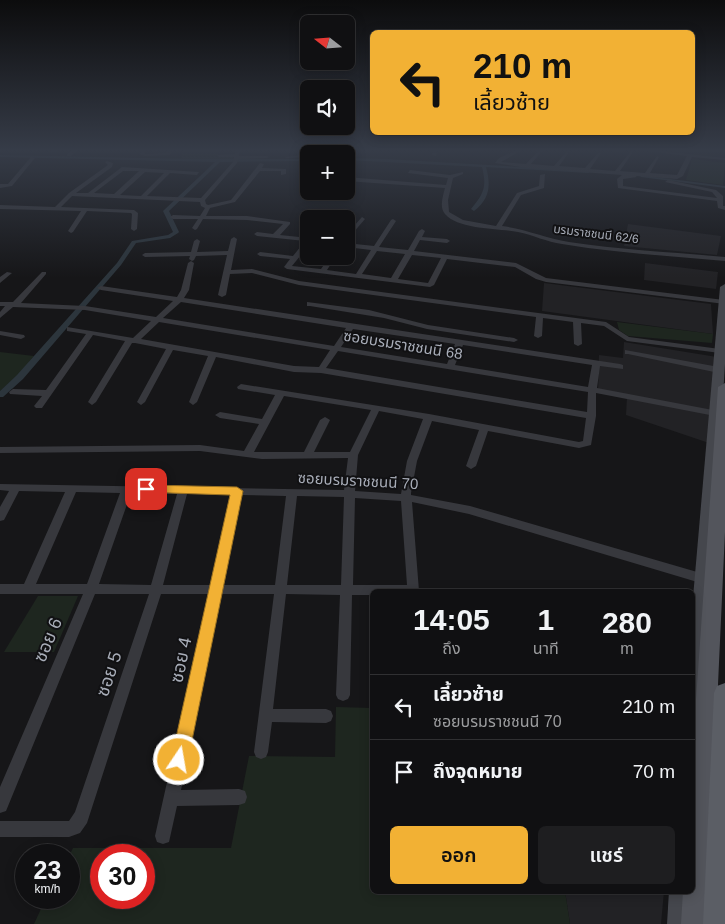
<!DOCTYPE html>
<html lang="th">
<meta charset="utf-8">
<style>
body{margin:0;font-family:Arial,"Noto Sans Thai",sans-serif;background:#1e1e20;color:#f1f3f6;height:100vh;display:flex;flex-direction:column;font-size:19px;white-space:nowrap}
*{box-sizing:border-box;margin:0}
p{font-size:16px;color:#9c9d9f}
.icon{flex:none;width:28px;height:28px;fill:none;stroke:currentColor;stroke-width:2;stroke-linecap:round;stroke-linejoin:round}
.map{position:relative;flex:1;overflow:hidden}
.panel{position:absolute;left:370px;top:589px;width:325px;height:305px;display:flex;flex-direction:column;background:#101012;border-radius:8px;box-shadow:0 2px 12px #0003,0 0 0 1px #303032}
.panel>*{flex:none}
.hud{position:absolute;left:370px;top:30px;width:325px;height:105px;border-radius:8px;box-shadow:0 2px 12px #0003,0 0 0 1px #303032;background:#f2b134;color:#111;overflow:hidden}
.needle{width:32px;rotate:287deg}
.buttons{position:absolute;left:300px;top:15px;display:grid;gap:10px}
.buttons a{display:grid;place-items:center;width:55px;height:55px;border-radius:8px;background:#101012;box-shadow:0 2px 12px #0003,0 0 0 1px #303032;font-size:25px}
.speed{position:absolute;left:15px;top:844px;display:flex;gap:10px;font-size:25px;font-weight:700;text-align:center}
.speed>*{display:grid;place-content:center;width:65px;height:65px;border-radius:50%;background:#101012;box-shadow:0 2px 12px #0003,0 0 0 1px #303032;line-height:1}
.speed small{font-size:12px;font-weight:400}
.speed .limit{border:8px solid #d22;background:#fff;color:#111}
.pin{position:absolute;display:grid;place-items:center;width:42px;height:42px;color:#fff;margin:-21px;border-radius:10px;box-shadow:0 2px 8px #0006}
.me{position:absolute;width:55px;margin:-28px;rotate:12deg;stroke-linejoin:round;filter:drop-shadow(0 0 4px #0008)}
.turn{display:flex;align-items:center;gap:18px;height:105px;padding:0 20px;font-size:22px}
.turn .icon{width:65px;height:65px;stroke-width:2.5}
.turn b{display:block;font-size:35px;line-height:42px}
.eta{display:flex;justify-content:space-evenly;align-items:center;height:85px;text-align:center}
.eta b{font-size:30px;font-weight:600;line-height:35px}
.action{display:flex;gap:10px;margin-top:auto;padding:10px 20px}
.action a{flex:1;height:58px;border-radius:8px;background:#f2b134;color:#111;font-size:20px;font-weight:600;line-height:58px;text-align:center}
.action a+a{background:#1e1e20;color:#f1f3f6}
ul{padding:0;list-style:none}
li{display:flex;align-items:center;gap:15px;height:65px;padding:0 20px;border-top:1px solid #303032}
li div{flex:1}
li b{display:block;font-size:19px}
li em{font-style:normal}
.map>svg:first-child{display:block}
.built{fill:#222225}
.green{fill:#1e261f;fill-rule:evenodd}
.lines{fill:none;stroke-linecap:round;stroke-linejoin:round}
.canal{fill:#2c353c;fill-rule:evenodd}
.minor{fill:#37383d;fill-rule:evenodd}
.secondary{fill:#45474d;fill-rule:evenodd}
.primary{fill:#53555c;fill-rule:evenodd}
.trunk{fill:#5b5e65;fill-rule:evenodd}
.route{fill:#f2b134;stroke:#9d7322}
.labels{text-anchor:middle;stroke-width:4;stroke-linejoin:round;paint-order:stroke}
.far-street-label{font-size:12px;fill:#a8adb8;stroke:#111113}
.street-label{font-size:15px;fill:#a8adb8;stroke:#111113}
.near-street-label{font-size:18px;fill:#a8adb8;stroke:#111113}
</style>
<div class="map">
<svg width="725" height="924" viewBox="0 0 725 924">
<rect width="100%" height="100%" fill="#161618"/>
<!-- built -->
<g class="built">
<path d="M670,149H725V158L669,151Z"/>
<path d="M628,224L721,236L717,255L624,246Z"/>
<path d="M645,263L718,272L716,289L644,280Z"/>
<path d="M544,283L711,304L713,334L542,311Z"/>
<path d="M624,342L717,357L709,443L626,415L627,397L598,393L599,355L623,358Z"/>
<path d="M565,891H664L661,924H570Z"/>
</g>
<!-- green -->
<g class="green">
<path d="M183,149H219L218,156H234L233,162L181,159Z"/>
<path d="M692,159L725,163L723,185L686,180Z"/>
<path d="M617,322L713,334L712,343L628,336L619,330Z"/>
<path d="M0,352L34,356L20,373L0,391Z"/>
<path d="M38,596H78L54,652H4Z"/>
<path d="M336,707L372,708V891H565L570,924H34L46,898H69V856L73,848H231L249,756L335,757ZM101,855H144V898H101Z"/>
</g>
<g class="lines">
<!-- canal -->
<g class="canal">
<rect x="322" y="149" width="4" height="5"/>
<path d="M0,155L193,159H309V161L220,162L169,211L179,232L178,233L170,238L136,243L121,265L23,379L3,397H0V391L17,375L117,263L132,241L168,235L173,232L163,211L215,162L0,157Z"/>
<path d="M346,158L386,159L588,171L590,172L588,173L486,167C491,185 490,199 474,211L471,209C484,193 487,187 482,167L346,160Z"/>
<path d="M639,175L725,186V188L641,177Z"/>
</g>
<!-- minor -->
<g class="minor">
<path d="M53,149H58L55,152H51Z"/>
<path d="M74,149H79L71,156H67V154Z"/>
<path d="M141,149H145V154L166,153L168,149H172L170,155L145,156L140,154Z"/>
<path d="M236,149H240L239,156H267L269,157L267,158L238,159L237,163L205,200L206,204L208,205L231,200L260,163L264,164L262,168L286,169V174L281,175V171H260L235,202L210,208L206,216H247L290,222V224L280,235L309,238V245L292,266L321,269L330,256H336L327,270L356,274L371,250L346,247V243L374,246L391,220L393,219L396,221L379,247L408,250L419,231L422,229L425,231L422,237L447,239L450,241L447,243L420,240L414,251L516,263L546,278L724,300L725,304L546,282L536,279L515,267L447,259L434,285L430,287L287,269L284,267L290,259L260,256L257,254L260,252L293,256L305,241L257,236L254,234L257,232L273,234L283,224L247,220L203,219L197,229L195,230L192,228L198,219H173L170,217L173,215L200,216L205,208L201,206L200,202L72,196L61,207L134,210L138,213L137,229L134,231L131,229L132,214L131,213L87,211L73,232L71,233L68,231L81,211L0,209V205L55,207L69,193L108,165L105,162L107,161L113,163L112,167L76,193H88L122,167L199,172L197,175L170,173L147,196L201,198L233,162L234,157H219L217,155L235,154ZM123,171H139L114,194L94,193ZM145,172L164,173L141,196L120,195ZM377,251L405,254L391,278L362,274ZM412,255L441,258L428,283L398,279Z"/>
<path d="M340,149H344L345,154H341Z"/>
<path d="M433,149H437L436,156L432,155Z"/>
<path d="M444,149H484L485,150L483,151L446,150Z"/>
<path d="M519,149H524L501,162L526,164L540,149H544L531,164L554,166L568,150L570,151L559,166L585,168L599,152L601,153L590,169L615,171L631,151L633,152L620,171L645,173L657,156L659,157L650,173L677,175L687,156L632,149H645L725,158V160L692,157L683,176L677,179L527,168L495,163L499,158Z"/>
<path d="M607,149H626L627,150C623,152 611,152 607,149Z"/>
<path d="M303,155L305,157L287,158L285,157Z"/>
<path d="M31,157L35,158L12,186L0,188V184H8Z"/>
<path d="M410,170L450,175L463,172V174L453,178L448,200L449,212L463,220L496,226L517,193L539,186L540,175L545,174L544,188L521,195L502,226C525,229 546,238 569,242C621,250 673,252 725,257V261C671,256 616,253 562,244C547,242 533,235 518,232C498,228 459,230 445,214C439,207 443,196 445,188L346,181V177L446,185L448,178L408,173Z"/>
<path d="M622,175H634L637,177L623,179V186L717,198L712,192L665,182L668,180L716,190L723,196V206H725V210L718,208L717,201L618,188L617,179Z"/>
<path d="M328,216L330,219H324Z"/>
<path d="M362,217L365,219L346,241V235Z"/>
<path d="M234,237L237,239L231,270L252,269L299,281L606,322L629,337L720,349L724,351L720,353L627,341L604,326L581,323L582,344L578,346L574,344L573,322L543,318L542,336L538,338L534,336L536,317L299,285L252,273L230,274L226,295L222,297L218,295L227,255L196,256L194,260L192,261L189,259L190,256L145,257L142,255L145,253L191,252L194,241L197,239L200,241L197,252L228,251L231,239Z"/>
<path d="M191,261L194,263L189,290L184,298L620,364L623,365V369L600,366L597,388L718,411L720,413L715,416L596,393V416L591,445L579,448L488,431L476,466L471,469L466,466L479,430L432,421L417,461L411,493V495L470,506L704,574L708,576L710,579L708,582L704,584L469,514L412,502L419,591H372V595H352L350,695L348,699L343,701L338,699L336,695L340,595L286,594L273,709H326L331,711L333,716L331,721L326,723L272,722L268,752L266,757L261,759L256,757L254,752L274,594H221L181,790L239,789L245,791L247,797L245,803L239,805L177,806L169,842L163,844L157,842L155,836L209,594H161L87,823L80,833L69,837H0V821H69L75,812L149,594H95L6,811L0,813V787L83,594H0V584H24L65,492L19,491L4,520L0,521V507L9,491L0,490V484L344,490L348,458L262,459L200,451L0,453V447L200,445L244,451L259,424L220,418L215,415L220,412L262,419L275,395L238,389L237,387L241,384L429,414L579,442L583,441L586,418L321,373L294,372L216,357L197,402L193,405L189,402L208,356L173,350L145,402L141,405L137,402L166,349L135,343H132L96,402L92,405L88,402L125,341L93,335L42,408H36L34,406L42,396L10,394L9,392L13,389L46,390L86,334L67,331V327L133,338L151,321L85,310L13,307L0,318V312L5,306H0V302H13L42,272H46V274L21,303L85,306L156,317L173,301L101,290L97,288L101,286L177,297L181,290L188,263ZM181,302L346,328L334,346L163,318ZM159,322L330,350L319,367L294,366L141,339ZM353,329L455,344L447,364L341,347ZM463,345L592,365L588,387L455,365ZM338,351L588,392L587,412L326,368ZM284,396L371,410L350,452H314L330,420L325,417L320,420L304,452H254ZM379,411L423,419L407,461L401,494L355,491L358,455ZM76,492L120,493L87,584H36ZM131,493L177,494L151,585L99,584ZM187,494L231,495L211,585H163ZM241,495L286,496L275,585H223ZM297,496L344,497L341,585H287ZM355,498L401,501L407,585H353Z"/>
<path d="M7,272L12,273L0,283V277Z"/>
<path d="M307,302L369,310L428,325L514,338L518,340L514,342L427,329L384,318L310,306H307Z"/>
<path d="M0,331L24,335L25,337L21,339L0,335Z"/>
<path d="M625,350L719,367L723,370L719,373L628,354H625Z"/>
</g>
<!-- secondary -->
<g class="secondary">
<path d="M725,284V364L702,731L699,738L692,740V609L720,287Z"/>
<path d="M692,890L693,891L691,924H667L669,891Z"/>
</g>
<!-- primary -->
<path class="primary" d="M725,383V532L707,924H681L683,891H692V756L718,387Z"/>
<!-- trunk -->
<path class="trunk" d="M725,683V924H703L714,693L717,686Z"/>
</g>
<!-- sky -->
<linearGradient id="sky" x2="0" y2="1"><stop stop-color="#0c0c0d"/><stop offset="0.54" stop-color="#363c48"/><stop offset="1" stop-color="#363c48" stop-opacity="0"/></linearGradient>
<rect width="725" height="278" fill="url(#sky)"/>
<!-- route -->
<path class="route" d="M146,485L237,487L243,491L188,760L185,766L179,768L173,766L171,760L230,495L142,492L140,489L142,487Z"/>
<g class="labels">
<!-- far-street labels -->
<g class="far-street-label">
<text transform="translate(596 234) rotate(7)" y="4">บรมราชชนนี 62/6</text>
</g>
<!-- street labels -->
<g class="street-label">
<text transform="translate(403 345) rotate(9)" y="5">ซอยบรมราชชนนี 68</text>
<text transform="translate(358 481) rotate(3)" y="5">ซอยบรมราชชนนี 70</text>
</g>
<!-- near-street labels -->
<g class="near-street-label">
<text transform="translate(48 640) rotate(-67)" y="6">ซอย 6</text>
<text transform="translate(181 660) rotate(-78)" y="6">ซอย 4</text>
<text transform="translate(109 674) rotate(-72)" y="6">ซอย 5</text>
</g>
</g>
</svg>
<div class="buttons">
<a><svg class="needle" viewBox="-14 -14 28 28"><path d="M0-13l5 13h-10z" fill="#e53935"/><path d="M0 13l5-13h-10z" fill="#9c9d9f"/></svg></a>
<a><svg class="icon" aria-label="sound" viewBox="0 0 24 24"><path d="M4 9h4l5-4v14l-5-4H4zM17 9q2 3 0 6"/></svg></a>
<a>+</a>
<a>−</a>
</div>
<div class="speed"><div>23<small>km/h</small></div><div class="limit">30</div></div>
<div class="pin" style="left:146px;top:489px;background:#d93025"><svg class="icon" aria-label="arrive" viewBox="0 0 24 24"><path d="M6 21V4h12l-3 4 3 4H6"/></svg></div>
<svg class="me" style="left:179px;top:760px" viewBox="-20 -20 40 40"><circle r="17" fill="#f2b134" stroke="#fff" stroke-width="3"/><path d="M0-11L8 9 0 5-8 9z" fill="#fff"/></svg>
<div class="hud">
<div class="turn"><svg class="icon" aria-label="left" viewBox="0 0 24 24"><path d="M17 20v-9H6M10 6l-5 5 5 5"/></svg><div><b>210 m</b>เลี้ยวซ้าย</div></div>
</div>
<section class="panel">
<div class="eta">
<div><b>14:05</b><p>ถึง</p></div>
<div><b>1</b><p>นาที</p></div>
<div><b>280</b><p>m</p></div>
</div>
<ul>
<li><svg class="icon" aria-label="left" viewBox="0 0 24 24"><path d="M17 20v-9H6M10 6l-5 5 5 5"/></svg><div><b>เลี้ยวซ้าย</b><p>ซอยบรมราชชนนี 70</p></div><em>210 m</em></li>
<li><svg class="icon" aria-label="arrive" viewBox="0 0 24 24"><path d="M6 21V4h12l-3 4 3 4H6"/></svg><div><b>ถึงจุดหมาย</b></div><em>70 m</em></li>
</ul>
<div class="action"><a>ออก</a><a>แชร์</a></div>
</section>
</div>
